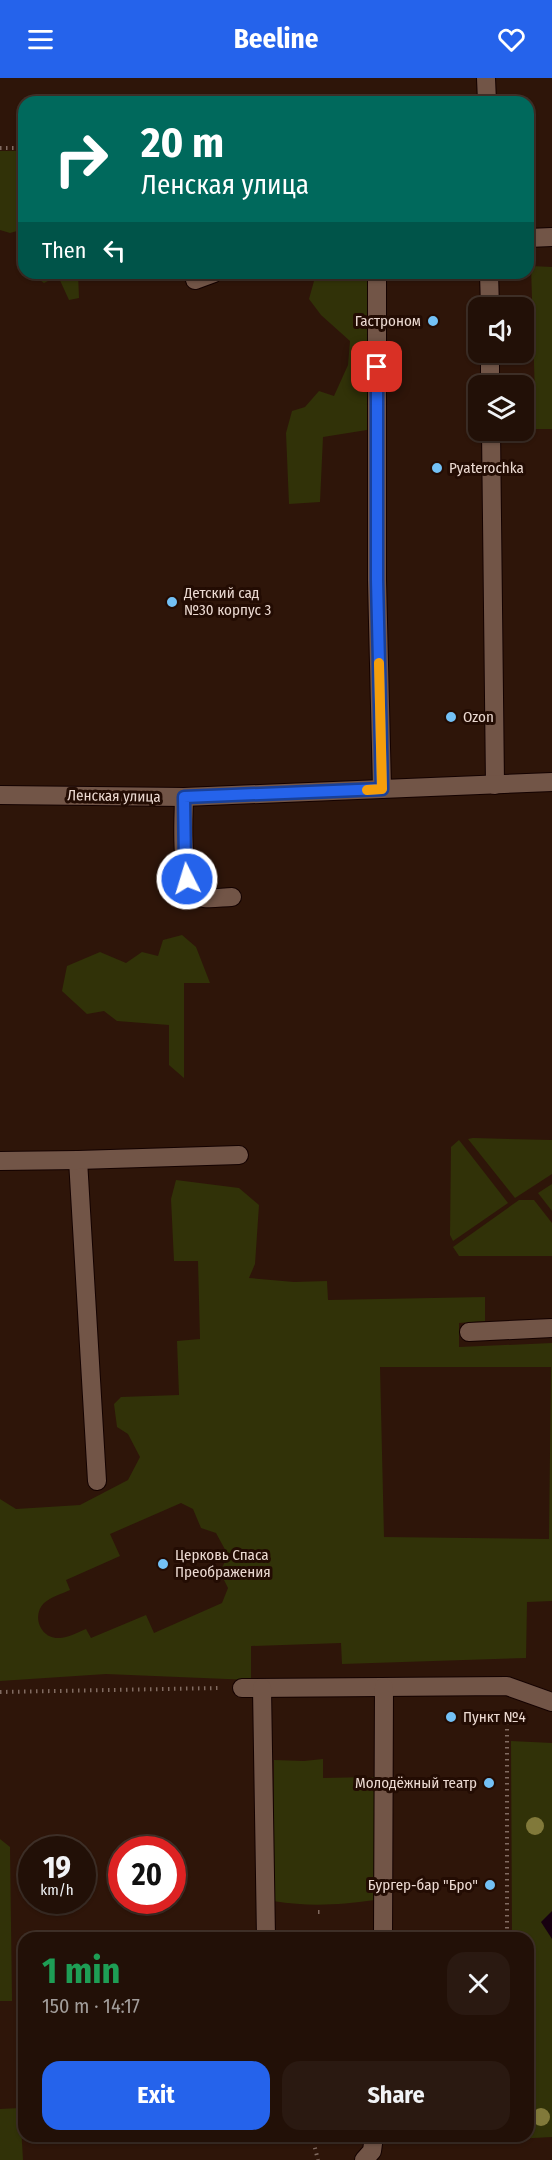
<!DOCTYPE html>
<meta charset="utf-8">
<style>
body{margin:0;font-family:"Fira Sans Condensed",sans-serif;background:#2a1911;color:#f1f3f6;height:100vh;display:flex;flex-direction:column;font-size:22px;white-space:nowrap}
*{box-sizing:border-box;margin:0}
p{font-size:20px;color:#a29d9b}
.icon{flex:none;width:33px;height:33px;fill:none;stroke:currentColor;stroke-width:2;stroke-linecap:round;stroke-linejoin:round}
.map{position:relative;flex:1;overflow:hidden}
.panel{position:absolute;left:18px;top:1854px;width:516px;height:210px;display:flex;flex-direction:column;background:#221007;border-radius:18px;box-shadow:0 2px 4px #0004,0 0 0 2px #3f3028}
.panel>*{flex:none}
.guide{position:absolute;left:18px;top:18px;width:516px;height:183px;border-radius:18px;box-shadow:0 2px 4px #0004,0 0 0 2px #3f3028;background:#00695c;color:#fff;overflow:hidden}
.controls{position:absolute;left:468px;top:219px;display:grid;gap:12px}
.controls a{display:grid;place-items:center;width:66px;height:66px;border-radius:12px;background:#221007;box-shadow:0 2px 4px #0004,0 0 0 2px #3f3028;font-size:30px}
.speed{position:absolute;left:18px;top:1758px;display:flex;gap:12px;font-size:30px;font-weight:700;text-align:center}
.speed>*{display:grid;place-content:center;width:78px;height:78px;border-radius:50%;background:#221007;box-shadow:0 2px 4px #0004,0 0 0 2px #3f3028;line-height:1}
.speed small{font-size:15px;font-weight:400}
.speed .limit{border:9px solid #d22;background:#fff;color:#111}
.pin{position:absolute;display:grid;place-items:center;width:51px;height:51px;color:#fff;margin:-26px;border-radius:12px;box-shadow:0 3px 9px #0006}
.me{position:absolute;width:66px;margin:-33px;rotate:355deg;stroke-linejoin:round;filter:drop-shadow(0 0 4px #0008)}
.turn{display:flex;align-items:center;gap:21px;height:126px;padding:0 24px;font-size:27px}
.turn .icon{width:78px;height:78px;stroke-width:2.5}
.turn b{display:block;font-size:42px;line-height:51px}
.then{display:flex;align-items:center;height:57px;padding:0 24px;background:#0003;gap:12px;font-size:22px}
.round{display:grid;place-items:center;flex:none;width:63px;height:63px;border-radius:18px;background:#2a1911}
.head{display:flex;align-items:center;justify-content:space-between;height:102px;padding:0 24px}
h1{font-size:36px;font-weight:700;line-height:45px;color:#1e9e55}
.primary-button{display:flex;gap:12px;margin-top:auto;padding:12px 24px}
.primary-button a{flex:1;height:69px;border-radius:18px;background:#2563eb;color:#fff;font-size:24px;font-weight:700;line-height:69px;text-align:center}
.primary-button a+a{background:#2a1911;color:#f1f3f6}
header{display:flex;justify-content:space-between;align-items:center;height:78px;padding:0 24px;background:#2563eb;color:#fff;font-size:27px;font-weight:700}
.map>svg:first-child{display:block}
.green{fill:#313208;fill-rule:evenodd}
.water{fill:#170010}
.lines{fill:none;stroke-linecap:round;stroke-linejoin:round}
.minor-casing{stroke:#140200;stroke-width:20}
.path{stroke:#816b61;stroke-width:4;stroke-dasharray:1.5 4.5;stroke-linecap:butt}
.minor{stroke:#725547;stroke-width:18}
.tree{fill:#81793a}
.route-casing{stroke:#184099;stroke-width:15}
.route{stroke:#2563eb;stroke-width:10}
.slow{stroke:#f59e0b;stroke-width:10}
.poi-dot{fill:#73c1f6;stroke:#230c03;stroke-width:2}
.labels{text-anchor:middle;stroke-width:6;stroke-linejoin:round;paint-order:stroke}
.poi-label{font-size:15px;fill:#ecdad2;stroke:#230c03;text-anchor:start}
.street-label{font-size:15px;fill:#ecdad2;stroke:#230c03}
</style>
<header><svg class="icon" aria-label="menu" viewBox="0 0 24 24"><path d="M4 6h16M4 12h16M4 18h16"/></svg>Beeline<svg class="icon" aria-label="heart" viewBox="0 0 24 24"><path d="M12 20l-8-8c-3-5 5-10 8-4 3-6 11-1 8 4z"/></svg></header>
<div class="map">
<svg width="552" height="2082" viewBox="0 0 552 2082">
<rect width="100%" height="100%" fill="#2e1509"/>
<!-- green -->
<g class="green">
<path d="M0,73H24V151L10,155L0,152Z"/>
<path d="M531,188L552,189V351H536Z"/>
<path d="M30,195H78L79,220L69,222L58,198L44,205Z"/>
<path d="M325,195H374L373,351L323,359L320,424L289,426L286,355L292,333L305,329L319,313L334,318L348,287L350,263L321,237L309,221L314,203Z"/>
<path d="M182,857L196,869L210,905H184V1000L169,987V947L117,943L104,933L87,936L62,913L67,888L100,874L126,885L142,874L158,878L163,862Z"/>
<path d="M473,1060L552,1062V1096L515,1120L468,1061Z"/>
<path d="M459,1062L508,1125L453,1163L450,1157L451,1069Z"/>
<path d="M176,1102L239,1110L259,1127L255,1186L249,1200L294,1204L327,1203L328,1222L485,1219V1243L459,1245V1269L552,1265V1523L527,1524L526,1580L342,1586L341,1565L251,1568V1602L106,1596L0,1603V1421L16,1431L80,1427L128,1402L140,1379L128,1356L117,1349L114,1326L121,1319L179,1317L177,1263L200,1261L198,1183H174L171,1121ZM380,1289H551L549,1461L384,1459ZM181,1425L193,1431L201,1450L216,1455L228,1477L220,1494L228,1510L222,1525L154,1555L146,1537L91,1560L86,1551C78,1554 68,1560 59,1560C41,1561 31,1538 44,1525C51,1519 61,1516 70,1512L66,1502L120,1478L110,1456Z"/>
<path d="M552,1106V1133L538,1115Z"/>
<path d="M519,1122H534L552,1145V1178H459L453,1169Z"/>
<path d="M511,1663L552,1665V2059L514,2061V2058H528V1860H512Z"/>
<path d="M323,1681V1700L374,1699L375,1822C337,1827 311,1829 273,1823L274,1682L304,1683Z"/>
<path d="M0,1761L10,1769L12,1923H0Z"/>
<path d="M24,1961V2011H19L17,1962Z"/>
<path d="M20,2030L23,2082H0V2031Z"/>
</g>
<!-- water -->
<path class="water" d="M552,1833V1861L541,1844Z"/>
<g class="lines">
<!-- minor casing -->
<g class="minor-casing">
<g id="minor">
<path d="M486,0L487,24"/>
<path d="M528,160L552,159"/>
<path d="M194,195L195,202L214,195"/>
<path d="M377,195V502L382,711"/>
<path d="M489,195L490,230"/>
<path d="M490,274V308"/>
<path d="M491,352L495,707"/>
<path d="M0,717L184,719L552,704"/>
<path d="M184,719C184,741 177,814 204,820C213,821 224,819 232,819"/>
<path d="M78,1082L97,1403"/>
<path d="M0,1083L78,1082L239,1077"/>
<path d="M469,1254L552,1250"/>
<path d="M242,1610L507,1608L552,1624"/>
<path d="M262,1610L266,1860"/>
<path d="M383,1860L384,1609"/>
<path d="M364,2082L372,2073L374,2058"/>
</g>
</g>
<!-- path -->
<g class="path">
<path d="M0,70H24"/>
<path d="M0,1614L220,1610"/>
<path d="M507,1633V1860"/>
<path d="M318,1834H321"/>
<path d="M312,2058L318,2082"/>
<path d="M507,2058V2068"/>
</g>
<!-- minor -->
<use href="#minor" class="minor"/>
</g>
<!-- trees -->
<g class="tree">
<circle cx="535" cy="1748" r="9"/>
<circle cx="541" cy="2039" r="9"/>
</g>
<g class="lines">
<!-- route casing -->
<g class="route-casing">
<path id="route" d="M187,801L185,788L184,719L382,711L377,502V289"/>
</g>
<!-- route -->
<use href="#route" class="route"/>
<!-- slow -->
<path class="slow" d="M367,712L382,711L379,585"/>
</g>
<!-- markers -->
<g class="poi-dot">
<circle cx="433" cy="243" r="6"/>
<circle cx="437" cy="390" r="6"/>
<circle cx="172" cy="524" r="6"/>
<circle cx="451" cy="639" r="6"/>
<circle cx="163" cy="1486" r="6"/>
<circle cx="451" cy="1639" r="6"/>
<circle cx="489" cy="1705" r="6"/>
<circle cx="490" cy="1807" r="6"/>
</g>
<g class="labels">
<!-- poi labels -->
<g class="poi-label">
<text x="421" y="248" text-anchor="end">Гастроном</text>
<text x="449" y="395">Pyaterochka</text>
<text x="184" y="520">Детский сад<tspan x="184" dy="17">№30 корпус 3</tspan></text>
<text x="463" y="644">Ozon</text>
<text x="175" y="1482">Церковь Спаса<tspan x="175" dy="17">Преображения</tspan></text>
<text x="463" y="1644">Пункт №4</text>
<text x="477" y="1710" text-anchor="end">Молодёжный театр</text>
<text x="478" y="1812" text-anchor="end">Бургер-бар "Бро"</text>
</g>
<!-- street labels -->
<g class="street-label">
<text transform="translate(114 718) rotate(1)" y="5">Ленская улица</text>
</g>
</g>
</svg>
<div class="controls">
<a><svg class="icon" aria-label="sound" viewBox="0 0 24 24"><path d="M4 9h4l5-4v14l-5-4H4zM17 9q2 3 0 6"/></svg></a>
<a><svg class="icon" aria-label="layers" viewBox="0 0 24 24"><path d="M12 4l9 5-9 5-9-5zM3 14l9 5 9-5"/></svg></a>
</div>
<div class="speed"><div>19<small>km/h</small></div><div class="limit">20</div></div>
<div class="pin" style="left:377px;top:289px;background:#d93025"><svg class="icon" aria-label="arrive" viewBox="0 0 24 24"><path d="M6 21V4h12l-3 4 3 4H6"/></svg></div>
<svg class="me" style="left:187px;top:801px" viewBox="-20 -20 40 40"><circle r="17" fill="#2563eb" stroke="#fff" stroke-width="3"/><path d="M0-11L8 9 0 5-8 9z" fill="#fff"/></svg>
<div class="guide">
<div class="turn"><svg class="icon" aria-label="right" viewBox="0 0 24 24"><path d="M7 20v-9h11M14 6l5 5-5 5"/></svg><div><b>20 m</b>Ленская улица</div></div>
<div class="then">Then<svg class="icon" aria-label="left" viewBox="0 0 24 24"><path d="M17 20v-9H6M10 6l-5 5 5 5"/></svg></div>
</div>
<section class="panel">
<div class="head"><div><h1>1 min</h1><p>150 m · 14:17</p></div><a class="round"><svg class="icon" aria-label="close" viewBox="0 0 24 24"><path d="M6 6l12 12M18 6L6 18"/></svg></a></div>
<div class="primary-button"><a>Exit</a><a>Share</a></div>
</section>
</div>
